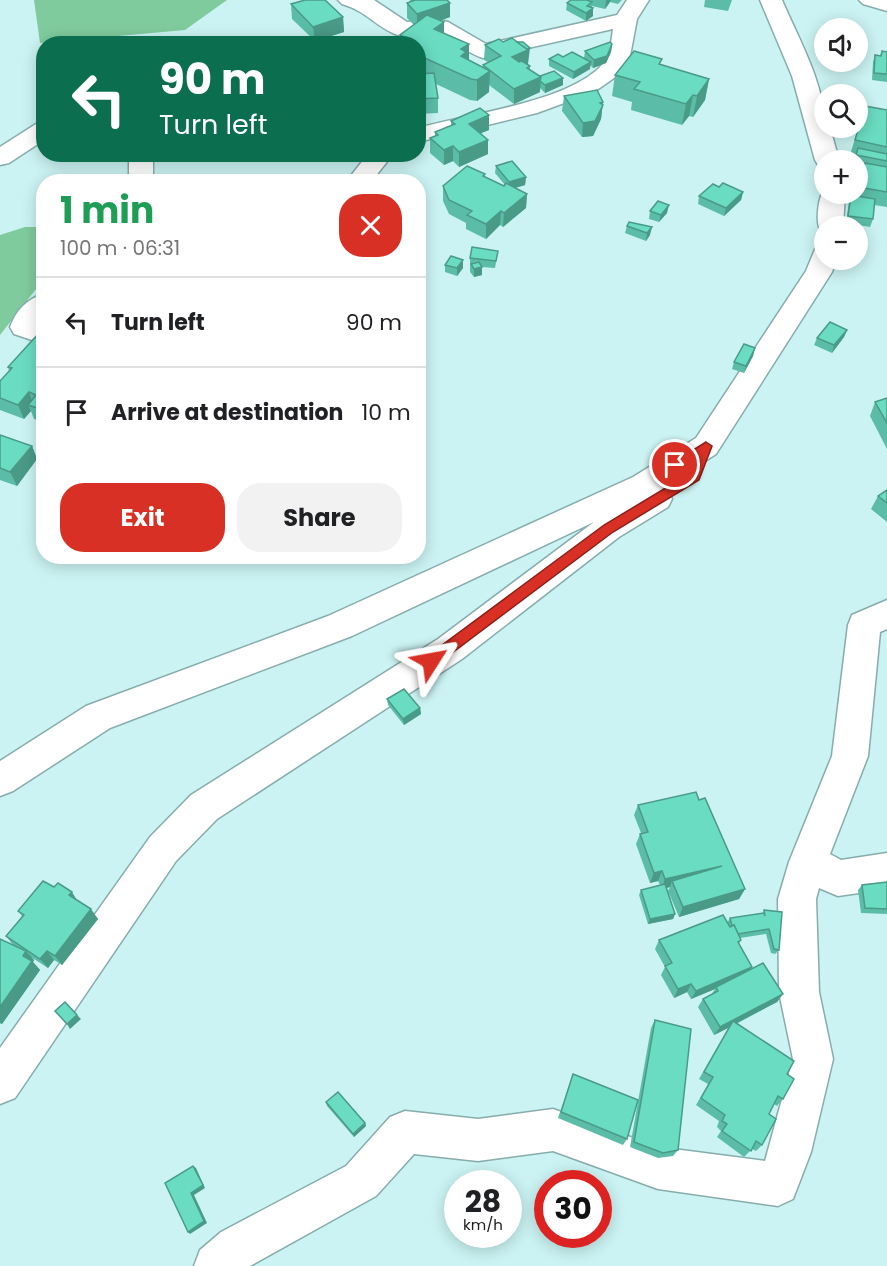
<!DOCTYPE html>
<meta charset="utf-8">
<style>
body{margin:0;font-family:Poppins,sans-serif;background:#f2f2f2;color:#202124;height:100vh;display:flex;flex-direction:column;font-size:22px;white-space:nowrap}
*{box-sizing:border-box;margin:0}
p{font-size:20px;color:#757577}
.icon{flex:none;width:33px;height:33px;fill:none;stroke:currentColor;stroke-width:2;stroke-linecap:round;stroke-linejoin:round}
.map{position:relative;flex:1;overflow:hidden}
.side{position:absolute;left:36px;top:174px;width:390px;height:390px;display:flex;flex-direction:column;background:#fff;border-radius:24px;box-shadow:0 3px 15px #0003}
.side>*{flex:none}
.top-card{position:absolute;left:36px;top:36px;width:390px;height:126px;border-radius:24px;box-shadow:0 3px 15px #0003;background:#0b6e4f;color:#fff;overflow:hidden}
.buttons{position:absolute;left:814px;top:18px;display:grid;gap:12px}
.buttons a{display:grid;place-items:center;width:54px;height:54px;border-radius:50%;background:#fff;box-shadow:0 3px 15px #0003;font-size:30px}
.speed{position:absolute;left:444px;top:1170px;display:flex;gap:12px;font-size:30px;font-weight:700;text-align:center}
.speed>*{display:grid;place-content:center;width:78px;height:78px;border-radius:50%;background:#fff;box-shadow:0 3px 15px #0003;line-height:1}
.speed small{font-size:15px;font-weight:400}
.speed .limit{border:9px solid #d22;background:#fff;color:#111}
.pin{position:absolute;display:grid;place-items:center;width:51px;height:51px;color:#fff;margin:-26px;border:3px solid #fff;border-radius:50%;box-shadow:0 2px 6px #0007}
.me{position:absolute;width:66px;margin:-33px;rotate:56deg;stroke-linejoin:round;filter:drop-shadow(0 0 4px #0008)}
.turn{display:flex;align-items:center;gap:21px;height:126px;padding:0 24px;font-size:27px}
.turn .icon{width:78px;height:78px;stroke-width:2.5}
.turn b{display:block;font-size:42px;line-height:51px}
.round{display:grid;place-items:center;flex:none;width:63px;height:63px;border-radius:24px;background:#f2f2f2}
.overview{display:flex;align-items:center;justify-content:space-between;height:102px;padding:0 24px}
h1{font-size:36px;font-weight:700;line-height:45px;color:#1e9e55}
.cta{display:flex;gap:12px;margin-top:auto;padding:12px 24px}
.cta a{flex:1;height:69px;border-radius:24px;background:#d93025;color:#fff;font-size:24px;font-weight:700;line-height:69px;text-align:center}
.cta a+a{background:#f2f2f2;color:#202124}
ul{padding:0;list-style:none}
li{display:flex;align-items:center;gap:18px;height:90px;padding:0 24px;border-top:2px solid #e0e0e0}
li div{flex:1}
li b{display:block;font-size:22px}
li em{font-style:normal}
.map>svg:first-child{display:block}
.green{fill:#80cb9d}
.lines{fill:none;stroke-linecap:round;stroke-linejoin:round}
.minor-casing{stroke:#87acac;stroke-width:3}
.minor{fill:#fff;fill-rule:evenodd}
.wall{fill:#5bbda7}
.shaded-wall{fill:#4a9a88}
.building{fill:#6adcc2;stroke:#4a9a88;stroke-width:1.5}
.route{fill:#d93025;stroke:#8d1f18;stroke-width:1.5}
</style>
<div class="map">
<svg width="887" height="1266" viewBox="0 0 887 1266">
<rect width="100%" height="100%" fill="#cbf3f3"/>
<!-- green -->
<g class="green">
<path d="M34,0H227L185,30L40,43Z"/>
<path d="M25,227H43V280L0,335V235Z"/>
</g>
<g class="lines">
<!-- minor casing -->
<g class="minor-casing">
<g id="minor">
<path d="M338,0H374L407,22L440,20L448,22L486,44L617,15L627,0H649L637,19L630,56L614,78L594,92L537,113L418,142V128C468,114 562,103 599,68C610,57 611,44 613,29L483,58C466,53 453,39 437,34C424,30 408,39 395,34C374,25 366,11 342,4Z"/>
<path d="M760,0H782C799,40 825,84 825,128H830L839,160H825V167L818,165L815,160L792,76Z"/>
<path d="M859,0H887V11L863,4Z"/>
<path d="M44,122V140L9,163L0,165V147L36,124Z"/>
<rect x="129" y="154" width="24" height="28"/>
<path d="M368,154H393L371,182H346Z"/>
<path d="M825,188V194H845L843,226H825V233L821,232C815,222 818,197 825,188Z"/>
<path d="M825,245V260H836L832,272L716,454L662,489L668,491L672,499L668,507L619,537L462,659L217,819L176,861L15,1098L0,1104V1048L150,837L191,795L438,639L594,522L352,636L110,728L13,791L0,796V761L86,706L328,616L633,477L696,438L806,271L816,247Z"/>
<path d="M44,294V318L39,323L44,324V344L14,334L10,327C16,311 26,299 44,294Z"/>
<path d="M887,600V629L880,632L868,756L830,854L841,860L887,853V889L838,896L819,888L816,899L819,992L833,1059L811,1152L793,1199L778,1206L658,1189L553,1151L478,1161L414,1154L376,1196L250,1266H194L200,1250L221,1232L346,1166L390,1117L405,1111L478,1119L553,1109L658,1147L765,1161L793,1059L779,992L778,899L789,862L832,756L848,625L852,615Z"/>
</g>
</g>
<!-- minor -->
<use href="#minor" class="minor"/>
</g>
<!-- wall -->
<g class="wall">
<path d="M410,0H447L450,3V17L440,21L444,33L469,60L483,67V65L488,62L484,60L485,45L529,56H528L527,64L530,66V70L540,76L563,85L545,93L540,88V92L514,104L489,85V92L477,101L470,100L436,84L438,98V113L418,114V44H400V35L414,25L407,18V3L410,2Z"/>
<path d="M571,0H622L618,4L610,2L605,9L592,6L593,16L586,21L566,10L567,3Z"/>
<path d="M705,0H732L728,11L704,7Z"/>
<path d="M291,4L343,17L344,32L315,41L292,19Z"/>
<path d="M612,44L611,52L606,63L593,68L590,65V69L573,79L549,66V59L563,57L584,58L585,51Z"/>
<path d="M882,51L887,52V82L872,80L873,62L875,55L880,56Z"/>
<path d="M662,65L709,79L705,100L693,117L689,116L682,125L631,110L632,102L612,96L615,75Z"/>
<path d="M564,96L603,102L601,119L593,136L582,137L562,111Z"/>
<path d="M865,106L887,110V207L874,205L873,219L870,227L846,223L849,201H846L847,194H858V165L864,166V164L858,163V160H855L856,156L850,155Z"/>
<path d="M489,115V130L481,133L488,140V154L459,167L453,161L444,165L430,153V138L435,136V132L451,126V121Z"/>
<path d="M496,166L526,177L525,185L515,188L527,194L526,208L503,227L500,225L486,239L466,229V223L449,214L443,201V186L485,174V177L504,186L505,185L495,173Z"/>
<path d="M719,187L743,192L741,200L724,216L698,204L699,196Z"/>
<path d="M650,211L667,213L659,222L649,219Z"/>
<path d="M629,222L650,235L646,241L625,233L627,226Z"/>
<path d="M498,251L495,268L482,267V275L474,277L470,272V258Z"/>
<path d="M463,260V268L457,276L445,272V265Z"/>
<path d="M847,330L844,337L832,353L814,345L817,338Z"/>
<path d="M44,334V422L34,419L31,411L24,419L0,410V381L9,371L8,367Z"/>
<path d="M755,348L753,356L744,373L732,369L734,362Z"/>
<path d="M887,398V449L870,416L875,402Z"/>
<path d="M0,435L32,446L37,459L17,486L0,480Z"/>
<path d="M887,490V522L871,509L878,496Z"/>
<path d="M387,699L420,708L421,714L404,725L388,705Z"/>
<path d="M699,800L745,889L739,899L679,917L668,891L670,887L667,888L675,914L673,919L648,924L639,895L641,890L660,885L658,881L650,883L636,844L640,834L641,833L634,815L638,805Z"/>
<path d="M887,882V914L861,913L858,890L862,885Z"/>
<path d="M78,901L98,919L62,965L54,960L48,968L31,957L34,960L33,962L40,970L2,1024L0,1023V939L13,945L6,936L22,916L18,911Z"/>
<path d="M764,910L779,950L775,954L771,953L766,934L740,938L741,940L739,944L752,967L750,970L783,994L777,1002L736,1024L787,1074L783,1099L777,1106L774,1104L769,1114L762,1145L756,1151L752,1149L744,1157L717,1137L721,1131L717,1127L719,1121L696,1105L708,1084L699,1079L728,1028L714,1035L698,1007L703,999L711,995L715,989L691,999L687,992L674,998L661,975L665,967L655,949L659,940L727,923L730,918L763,913Z"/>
<path d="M655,1020L678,1150L673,1156L658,1158L630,1147L651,1028Z"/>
<path d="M573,1074L627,1139L623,1145L558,1118Z"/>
<path d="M326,1102L365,1123L366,1126L354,1137L327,1106Z"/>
</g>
<!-- shaded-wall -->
<g class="shaded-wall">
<path d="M606,0H611L610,2L605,9Z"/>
<path d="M450,3V17L417,28V14Z"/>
<path d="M593,8V16L586,21V13Z"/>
<path d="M343,17L344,32L315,41L313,27Z"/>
<path d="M444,22V43L434,29Z"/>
<path d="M469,44V65L462,75L461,49Z"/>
<path d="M612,44L611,52L606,63L593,68L594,60Z"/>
<path d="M530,48L528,64L511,72L512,57Z"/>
<path d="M591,62L590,69L573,79L574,72Z"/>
<path d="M490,71L489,92L477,101V80Z"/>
<path d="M541,77L540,92L514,104V89Z"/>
<path d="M563,78V85L545,93V85Z"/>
<path d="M709,79L705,100L693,117L697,96Z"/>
<path d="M693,95L689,116L682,125L686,104Z"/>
<path d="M603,102L601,119L593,136L582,137L583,123L600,103Z"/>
<path d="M489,115V130L469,138V124Z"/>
<path d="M488,140V154L459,167V152Z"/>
<path d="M453,146V161L444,165V150Z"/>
<path d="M526,177L525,185L508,190L509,182Z"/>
<path d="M743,192L741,200L724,216L726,208Z"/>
<path d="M527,194L526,208L503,227L504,213Z"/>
<path d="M669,205L667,213L659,222L661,215Z"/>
<path d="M501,211L500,225L486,239V224Z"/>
<path d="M652,227L650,235L646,241L647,233Z"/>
<path d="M463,260V268L457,276V268Z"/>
<path d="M482,267V275L474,277V269Z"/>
<path d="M847,330L844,337L832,353L834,345Z"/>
<path d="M755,348L753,356L744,373L746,366Z"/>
<path d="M29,392L34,407L28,405L31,411L24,419L18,405Z"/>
<path d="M32,446L37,459L17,486L10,472Z"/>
<path d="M420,708L421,714L404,725L403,719Z"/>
<path d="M722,866L672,881L670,887L661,889L665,879Z"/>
<path d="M662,871L658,881L650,883L654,873Z"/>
<path d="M745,889L739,899L679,917L683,907Z"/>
<path d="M72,892L78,902L69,895Z"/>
<path d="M91,909L98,919L62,965L55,956Z"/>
<path d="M675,914L673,919L648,924L650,919Z"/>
<path d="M26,951L34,960L33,962L40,970L2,1024L0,1023V1007L23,956Z"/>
<path d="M47,951L54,960L48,968L40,959Z"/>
<path d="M752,967L746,976L716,987L715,989L691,999L696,991Z"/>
<path d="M691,984L687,992L674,998L678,989Z"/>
<path d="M783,994L777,1002L729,1027L733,1021L728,1028L714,1035L720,1027Z"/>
<path d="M77,1015L81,1019L70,1029L67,1024Z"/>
<path d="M365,1123L366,1126L354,1137L353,1134Z"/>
<path d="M193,1166L196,1168L205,1188L194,1195L207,1223L190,1234L188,1232Z"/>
</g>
<!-- building -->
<g class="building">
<path d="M305,0H325L343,17L313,27L291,4Z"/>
<path d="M415,0H447L450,3L417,14L407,3Z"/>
<path d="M571,0H587L592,2L587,6L593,8L586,13L567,3Z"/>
<path d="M427,15L444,22L434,29L469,44L461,49L466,52L461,56L490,71L477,80L471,79L418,55V44H405L410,40L400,35Z"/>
<path d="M512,38L528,50L512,57L519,62L522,61L530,66L527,68L541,77L514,89L483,65L501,56L485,45L499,39L503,42Z"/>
<path d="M517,42H523L530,48L527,49Z"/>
<path d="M610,42L612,44L607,56L594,60L585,51Z"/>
<path d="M634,51L662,59L659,64L709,79L697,96L693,95L686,104L634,89L640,82L615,75Z"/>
<path d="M882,51L887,52V74L874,73L875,55L881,56Z"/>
<path d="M572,52L591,62L574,72L549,59L558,54L563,57Z"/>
<path d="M554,71L563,78L545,85L540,81L541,77L540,76Z"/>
<path d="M434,73L438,98L418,99V74Z"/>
<path d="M597,90L603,102L600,103L603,105L595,121L583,123L564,96Z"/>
<path d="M865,106L887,110V147L855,140Z"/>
<path d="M480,108L489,115L469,124L488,140L459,152L453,146L444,150L430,138L438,135L435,132L455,124L451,121Z"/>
<path d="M858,148L887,154V161L856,155Z"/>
<path d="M512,161L526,177L509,182L496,166Z"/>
<path d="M865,163L887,167V192L858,187V165L864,166Z"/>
<path d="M467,166L485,174L483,176L504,186L506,183L527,194L504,213L501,211L486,224L467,215L472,211L449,200L443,186Z"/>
<path d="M723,183L743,192L726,208L699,196L713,184L719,187Z"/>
<path d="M851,195L875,199L873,219L848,216Z"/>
<path d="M658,201L669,205L661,215L650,211Z"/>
<path d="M629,222L652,227L647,233L627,226Z"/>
<path d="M472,247L498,251L496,261L470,258Z"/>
<path d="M451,256L463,260L457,268L445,265Z"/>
<path d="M479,262L482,267L474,269L471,264Z"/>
<path d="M830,322L847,330L834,345L817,338Z"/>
<path d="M40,332L44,334V361L41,363L44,364V410L28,405L36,395L29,392L18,405L0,398V381L12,368L8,367Z"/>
<path d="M744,344L755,348L746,366L734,362Z"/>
<path d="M887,398V423L875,402Z"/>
<path d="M0,435L32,446L10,472L0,468Z"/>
<path d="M887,490V503L878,496Z"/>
<path d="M404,689L420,708L403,719L387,699Z"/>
<path d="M696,792L699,800L705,798L745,889L683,907L672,881L722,866L665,879L662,871L654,873L640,834L648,832L638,805Z"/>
<path d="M43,881L54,887L58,883L72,892L69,895L91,909L55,956L47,951L40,959L6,936L24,915L18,911Z"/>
<path d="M887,882V909L865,908L862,885Z"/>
<path d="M665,884L675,914L650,919L641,890Z"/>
<path d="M764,910L782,912L779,950L774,949L769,929L738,934L734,925L732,926L730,918L764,913L765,916Z"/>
<path d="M723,915L730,927L734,925L741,940L738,942L752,967L696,991L691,984L678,989L665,966L672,963L659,940Z"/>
<path d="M0,939L26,951L23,956L32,961L0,1007Z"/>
<path d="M763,963L783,994L720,1027L703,999L718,991L716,987Z"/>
<path d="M65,1002L77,1015L67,1024L55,1011Z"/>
<path d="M655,1020L691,1029L678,1150L663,1153L634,1142Z"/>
<path d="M733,1021L794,1061L787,1074L794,1079L783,1099L778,1096L769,1114L776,1119L762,1145L756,1141L751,1151L722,1131L727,1124L722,1121L725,1115L701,1098L713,1077L704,1072Z"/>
<path d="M573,1074L638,1100L627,1139L561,1112Z"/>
<path d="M338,1092L365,1123L353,1134L326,1102Z"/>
<path d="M193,1166L203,1185L191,1193L204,1221L188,1232L165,1183Z"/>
</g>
<!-- route -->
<path class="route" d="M706,442L712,446L699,480L613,532L436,665H426L424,661L426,657L604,525L689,474L695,459L675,470L669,465Z"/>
</svg>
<div class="buttons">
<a><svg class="icon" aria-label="sound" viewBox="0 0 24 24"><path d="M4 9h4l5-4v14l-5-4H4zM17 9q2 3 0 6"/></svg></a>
<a><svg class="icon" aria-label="search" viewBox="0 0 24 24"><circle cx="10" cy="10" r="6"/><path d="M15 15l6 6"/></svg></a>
<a>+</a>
<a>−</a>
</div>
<div class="speed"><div>28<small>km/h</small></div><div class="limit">30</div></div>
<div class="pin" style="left:675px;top:465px;background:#d93025"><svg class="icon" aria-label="arrive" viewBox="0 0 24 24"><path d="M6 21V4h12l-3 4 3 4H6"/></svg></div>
<svg class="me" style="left:431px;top:661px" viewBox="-20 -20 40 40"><path d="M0-17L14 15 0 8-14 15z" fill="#d93025" stroke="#fff" stroke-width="4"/></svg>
<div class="top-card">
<div class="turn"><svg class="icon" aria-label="left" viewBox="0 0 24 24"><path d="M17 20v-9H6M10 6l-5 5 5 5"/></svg><div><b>90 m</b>Turn left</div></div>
</div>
<section class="side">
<div class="overview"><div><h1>1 min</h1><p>100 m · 06:31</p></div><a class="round" style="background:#d93025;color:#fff"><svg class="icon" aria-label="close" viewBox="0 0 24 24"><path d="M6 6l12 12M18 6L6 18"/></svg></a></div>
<ul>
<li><svg class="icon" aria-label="left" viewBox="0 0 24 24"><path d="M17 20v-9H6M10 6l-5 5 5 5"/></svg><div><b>Turn left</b></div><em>90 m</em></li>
<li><svg class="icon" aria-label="arrive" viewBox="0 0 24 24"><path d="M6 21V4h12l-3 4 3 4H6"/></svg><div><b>Arrive at destination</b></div><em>10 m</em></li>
</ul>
<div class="cta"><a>Exit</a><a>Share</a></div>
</section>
</div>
